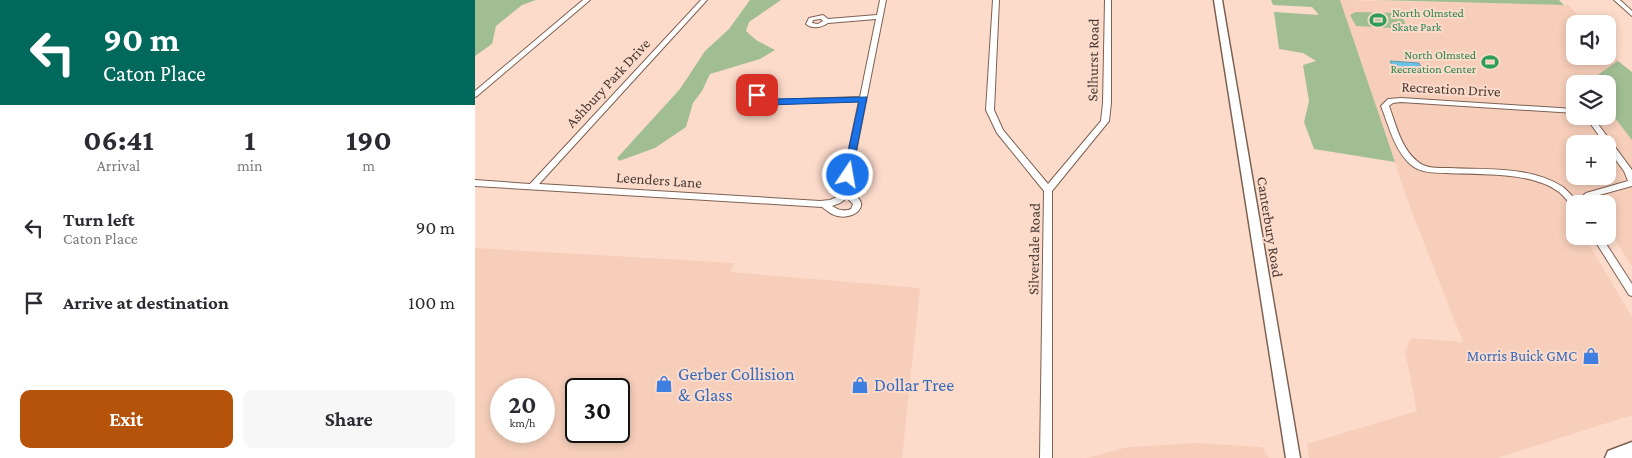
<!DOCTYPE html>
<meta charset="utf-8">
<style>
body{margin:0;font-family:"Crimson Pro",serif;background:#f7f7f7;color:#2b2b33;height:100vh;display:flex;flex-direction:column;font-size:19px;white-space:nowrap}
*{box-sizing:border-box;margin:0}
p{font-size:16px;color:#7c7c81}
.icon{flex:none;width:28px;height:28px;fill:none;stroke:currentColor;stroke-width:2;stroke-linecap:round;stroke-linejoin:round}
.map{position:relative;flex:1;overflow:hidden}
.details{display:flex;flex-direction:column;background:#fff;width:475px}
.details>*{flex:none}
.top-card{background:#00695c;color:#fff;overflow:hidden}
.buttons{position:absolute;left:1091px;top:15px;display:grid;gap:10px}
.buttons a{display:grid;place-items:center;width:50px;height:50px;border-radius:10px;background:#fff;box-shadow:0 2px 8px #0003;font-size:25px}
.speed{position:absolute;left:15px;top:378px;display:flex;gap:10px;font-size:25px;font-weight:700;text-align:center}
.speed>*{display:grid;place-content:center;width:65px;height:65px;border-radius:50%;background:#fff;box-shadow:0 2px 8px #0003;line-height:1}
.speed small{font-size:12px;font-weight:400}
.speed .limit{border:2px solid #111;border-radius:8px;background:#fff;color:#111}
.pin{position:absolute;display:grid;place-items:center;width:42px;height:42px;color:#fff;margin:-21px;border-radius:10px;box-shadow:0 2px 8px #0006}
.me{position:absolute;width:55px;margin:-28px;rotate:12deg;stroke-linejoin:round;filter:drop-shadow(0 0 4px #0008)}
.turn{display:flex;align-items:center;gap:18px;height:105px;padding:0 20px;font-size:22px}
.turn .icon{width:65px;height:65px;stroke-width:2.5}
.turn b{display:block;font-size:35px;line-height:42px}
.eta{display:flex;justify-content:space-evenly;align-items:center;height:85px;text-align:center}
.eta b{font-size:30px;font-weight:700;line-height:35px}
.cta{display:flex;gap:10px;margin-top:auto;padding:10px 20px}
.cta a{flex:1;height:58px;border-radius:10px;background:#b45309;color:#fff;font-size:20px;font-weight:700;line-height:58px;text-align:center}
.cta a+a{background:#f7f7f7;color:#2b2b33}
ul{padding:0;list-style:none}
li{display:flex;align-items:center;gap:15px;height:75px;padding:0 20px}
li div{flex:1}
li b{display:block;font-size:19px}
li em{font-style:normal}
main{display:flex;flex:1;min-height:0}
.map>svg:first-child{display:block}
.built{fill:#f6ceba;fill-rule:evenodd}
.green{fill:#a1be93}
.water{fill:#69c4e6;stroke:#5f9bb0}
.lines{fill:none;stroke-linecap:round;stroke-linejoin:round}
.minor-casing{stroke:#7d6152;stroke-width:2}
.tertiary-casing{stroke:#7d6152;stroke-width:3}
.primary-casing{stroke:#7d6152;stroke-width:3}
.minor{fill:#fff;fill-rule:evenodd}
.tertiary{fill:#fff;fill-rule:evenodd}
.primary{fill:#fff;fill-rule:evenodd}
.route{fill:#1a73e8;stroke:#114b97}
.labels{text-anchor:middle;stroke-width:4;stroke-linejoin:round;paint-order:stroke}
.far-leisure-label{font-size:12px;fill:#27864d;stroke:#fddbcb;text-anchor:start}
.street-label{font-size:15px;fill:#473a33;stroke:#fddbcb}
.shop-label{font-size:15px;fill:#366cbe;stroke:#fddbcb;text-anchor:end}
.near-shop-label{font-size:18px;fill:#366cbe;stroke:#fddbcb;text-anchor:start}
</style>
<main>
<section class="details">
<div class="top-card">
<div class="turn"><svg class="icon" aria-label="left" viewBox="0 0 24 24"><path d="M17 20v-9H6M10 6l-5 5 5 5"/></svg><div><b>90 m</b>Caton Place</div></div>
</div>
<div class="eta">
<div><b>06:41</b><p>Arrival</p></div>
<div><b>1</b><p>min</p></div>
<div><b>190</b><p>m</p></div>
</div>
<ul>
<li><svg class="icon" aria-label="left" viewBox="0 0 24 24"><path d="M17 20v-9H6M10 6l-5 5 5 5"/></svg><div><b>Turn left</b><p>Caton Place</p></div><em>90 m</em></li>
<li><svg class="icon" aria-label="arrive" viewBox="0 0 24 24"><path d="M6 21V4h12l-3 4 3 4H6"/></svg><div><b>Arrive at destination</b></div><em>100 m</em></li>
</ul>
<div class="cta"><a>Exit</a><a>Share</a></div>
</section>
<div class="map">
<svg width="1157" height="458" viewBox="0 0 1157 458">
<rect width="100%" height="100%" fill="#fddbcb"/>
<!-- built -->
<g class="built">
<path d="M865,0L1094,5L1110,24H1100V56H1132L1133,49L1157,76V267L1133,228L1132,204H1100L1099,219L1100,236H1109L1157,317V415L1022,458H834L832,444L942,411L930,352L936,338L988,342L936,210ZM1100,84H1132V116H1100ZM1100,144H1132V176H1100Z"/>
<path d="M0,248L260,263L255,272L445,288L427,458H0ZM26,389H69V431H26ZM101,389H144V431H101Z"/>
<path d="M722,443L787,447L794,458H611L653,447Z"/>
</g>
<!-- green -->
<g class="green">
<path d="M0,0H61L47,5L21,26L17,44L0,56Z"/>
<path d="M275,0H306L274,22L271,31L281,40L300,50L285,59L235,74L227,91L218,103L211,127L180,148L144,161L142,158L205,89L230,51L254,29Z"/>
<path d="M796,0H865L920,162L839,149L829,122L834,101L828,65L841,61L828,53L804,49L799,12L844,15L837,7L798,5Z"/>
<path d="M900,0H1084L1089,5Z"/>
<path d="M881,12L925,13L933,29L881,26L875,15Z"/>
<path d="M1143,61L1157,72V140L1133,109L1132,84L1111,83Z"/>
</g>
<!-- water -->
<path class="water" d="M915,61L944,63L949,73L920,71Z"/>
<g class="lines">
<!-- minor casing -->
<g class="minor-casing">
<g id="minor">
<path d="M108,0H115L2,96L0,97V91Z"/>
<path d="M226,0H232L64,184L345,201L355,200L364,196L384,101L293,104C288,109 277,109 271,105V99L282,93L294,94L298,100L385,97L401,19L353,23C346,28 337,29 331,24L334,18L348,15L353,19L402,15L405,0H411L373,192C402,203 377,224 357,214C353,212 350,209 347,207L0,186V180L55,184ZM346,19L348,21L343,24L337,23L338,20ZM283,97H290L291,99L286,103H279V100ZM372,198L378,204L376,209C369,212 363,210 357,206L365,203Z"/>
<path d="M518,0H524L519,110L528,130L573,184L626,121L628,103L630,0H636V103L634,121L577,191V458H565L569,191L522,133L511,110Z"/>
<path d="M1139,0H1145L1157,11V16Z"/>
<path d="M926,98L1100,109V113L926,102L918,103L914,106C921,125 926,148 942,161C950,169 964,168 975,168C1012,170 1055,166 1088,187C1093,191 1097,196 1102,201L1111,193L1153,181L1149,171L1132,148V144H1130L1110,116H1117L1157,170V186L1117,197L1109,204H1100V207L1097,206C1093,202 1089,196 1084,192C1055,171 1006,175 971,173C959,173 945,173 935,164C919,149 914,126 906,106L913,99Z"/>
<path d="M1117,236H1126L1157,284V296L1154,295Z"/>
</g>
</g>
<!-- tertiary casing -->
<g class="tertiary-casing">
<path id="tertiary" d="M739,0H747L825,458H811Z"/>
</g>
<!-- primary casing -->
<g class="primary-casing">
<path id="primary" d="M1157,442V458H1130L1133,451Z"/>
</g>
<!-- minor -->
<use href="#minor" class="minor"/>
<!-- tertiary -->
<use href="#tertiary" class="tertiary"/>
<!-- primary -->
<use href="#primary" class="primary"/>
</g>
<!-- route -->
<path class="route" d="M292,92L298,96L299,99L392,97L376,177L373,178L368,175L384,102L293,105L289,102V98H282L277,95Z"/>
<!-- icons -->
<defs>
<g id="stadium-bare" transform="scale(1.35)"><path d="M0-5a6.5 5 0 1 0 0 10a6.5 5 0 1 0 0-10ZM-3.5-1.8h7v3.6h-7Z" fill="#2e9e5b" stroke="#fddbcb" stroke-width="2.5" paint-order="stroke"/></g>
<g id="shop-bare" transform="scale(1.35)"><path d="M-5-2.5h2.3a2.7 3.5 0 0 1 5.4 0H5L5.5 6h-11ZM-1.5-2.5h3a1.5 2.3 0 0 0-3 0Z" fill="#3f7fe0" stroke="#fddbcb" stroke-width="2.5" paint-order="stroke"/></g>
</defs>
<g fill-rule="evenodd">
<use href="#stadium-bare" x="903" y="20"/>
<use href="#stadium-bare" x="1015" y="62"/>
<use href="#shop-bare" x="1116" y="356"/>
<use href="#shop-bare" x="189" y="384"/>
<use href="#shop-bare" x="385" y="385"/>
</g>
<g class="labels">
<!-- far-leisure labels -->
<g class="far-leisure-label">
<text x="917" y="17">North Olmsted<tspan x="917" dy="14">Skate Park</tspan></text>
<text x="1001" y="59" text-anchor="end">North Olmsted<tspan x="1001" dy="14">Recreation Center</tspan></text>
</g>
<!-- street labels -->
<g class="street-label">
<text transform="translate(618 60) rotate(-89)" y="5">Selhurst Road</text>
<text transform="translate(133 83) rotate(-47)" y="5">Ashbury Park Drive</text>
<text transform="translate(976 89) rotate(3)" y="5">Recreation Drive</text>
<text transform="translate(184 180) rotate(4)" y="5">Leenders Lane</text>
<text transform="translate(795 227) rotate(81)" y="5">Canterbury Road</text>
<text transform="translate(559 249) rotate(-89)" y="5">Silverdale Road</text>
</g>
<!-- shop labels -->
<g class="shop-label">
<text x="1102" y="361">Morris Buick GMC</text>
</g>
<!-- near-shop labels -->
<g class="near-shop-label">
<text x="203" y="380">Gerber Collision<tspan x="203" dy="21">&amp; Glass</tspan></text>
<text x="399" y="391">Dollar Tree</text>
</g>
</g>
</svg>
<div class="buttons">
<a><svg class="icon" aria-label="sound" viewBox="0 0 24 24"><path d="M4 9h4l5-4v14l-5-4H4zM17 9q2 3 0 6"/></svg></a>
<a><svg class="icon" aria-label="layers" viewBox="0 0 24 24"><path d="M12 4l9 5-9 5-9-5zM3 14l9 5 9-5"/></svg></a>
<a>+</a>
<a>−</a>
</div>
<div class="speed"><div>20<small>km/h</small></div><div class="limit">30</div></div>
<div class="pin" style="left:282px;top:95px;background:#d93025"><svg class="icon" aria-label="arrive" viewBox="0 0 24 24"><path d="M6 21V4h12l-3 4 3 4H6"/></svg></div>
<svg class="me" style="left:373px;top:175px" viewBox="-20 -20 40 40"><circle r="17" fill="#1a73e8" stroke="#fff" stroke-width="3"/><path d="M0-11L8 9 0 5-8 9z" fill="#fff"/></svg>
</div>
</main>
